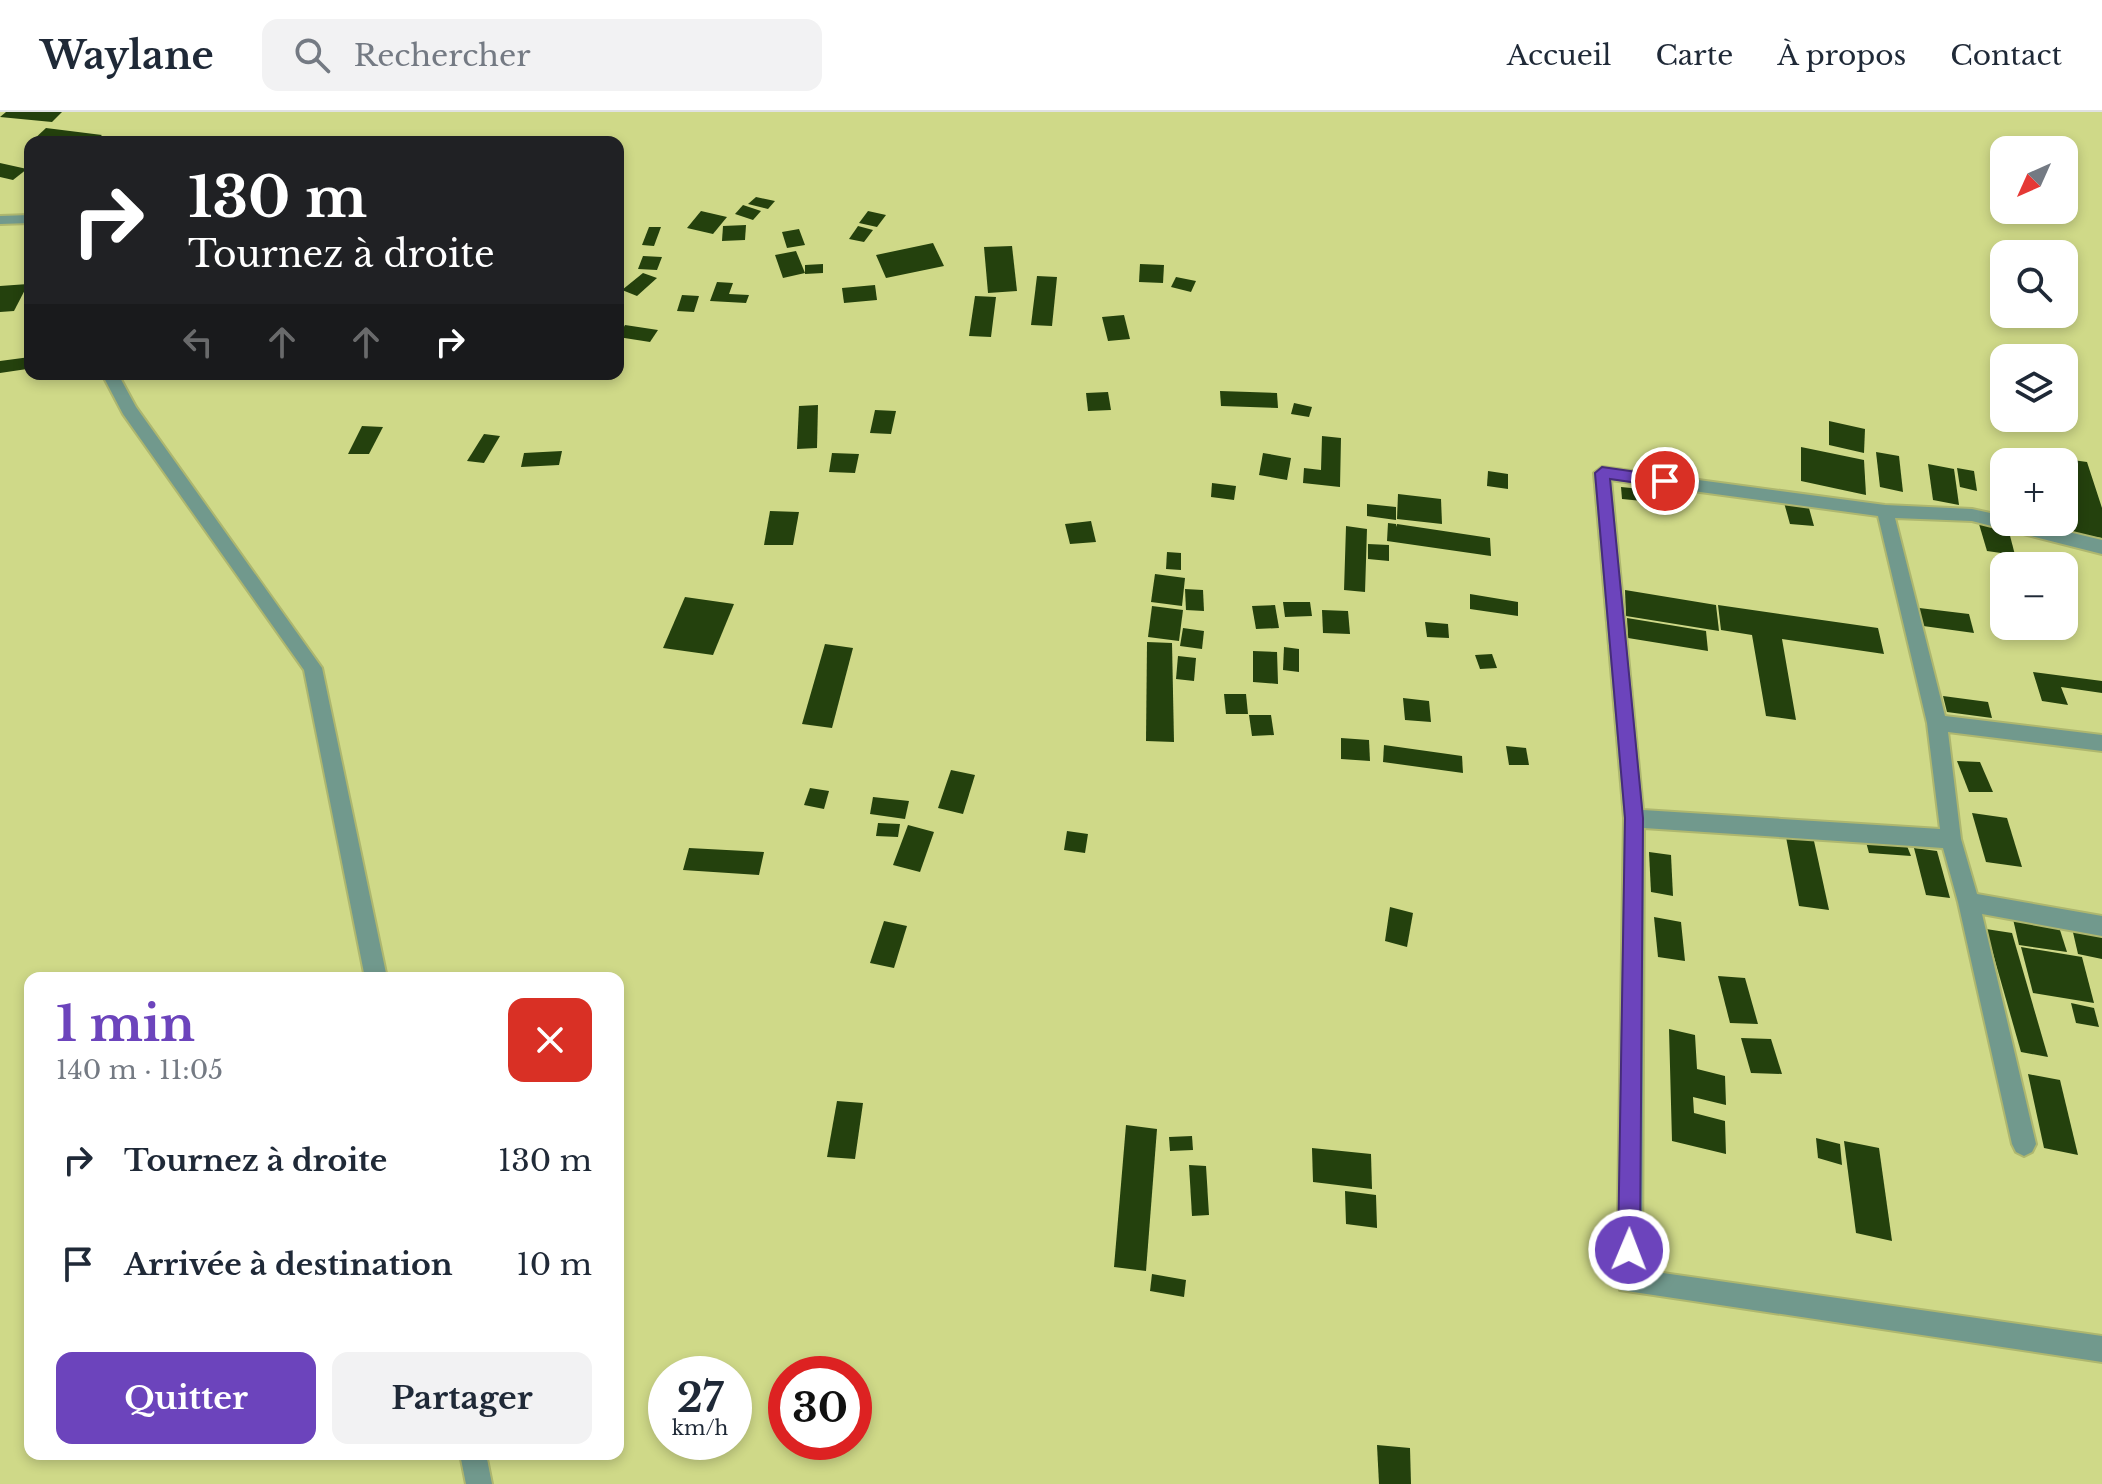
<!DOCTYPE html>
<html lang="fr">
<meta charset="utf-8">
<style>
body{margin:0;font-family:"Libre Baskerville",serif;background:#f2f2f3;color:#1f2937;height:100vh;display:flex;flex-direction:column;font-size:30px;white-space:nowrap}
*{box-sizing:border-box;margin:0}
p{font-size:26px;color:#747a83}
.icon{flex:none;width:44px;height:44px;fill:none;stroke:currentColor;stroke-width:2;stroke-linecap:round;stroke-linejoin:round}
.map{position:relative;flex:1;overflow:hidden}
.sheet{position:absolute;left:24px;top:860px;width:600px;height:488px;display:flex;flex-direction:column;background:#fff;border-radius:16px;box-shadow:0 4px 12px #0003}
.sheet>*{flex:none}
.guide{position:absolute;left:24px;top:24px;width:600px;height:244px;border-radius:16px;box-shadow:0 4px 12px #0003;background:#202124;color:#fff;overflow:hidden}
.needle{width:52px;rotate:225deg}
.tools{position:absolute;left:1990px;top:24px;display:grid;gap:16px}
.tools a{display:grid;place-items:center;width:88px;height:88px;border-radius:16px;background:#fff;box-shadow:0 4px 12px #0003;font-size:40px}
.speed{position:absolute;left:648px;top:1244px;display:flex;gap:16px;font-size:40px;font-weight:700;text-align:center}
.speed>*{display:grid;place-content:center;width:104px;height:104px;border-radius:50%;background:#fff;box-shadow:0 4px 12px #0003;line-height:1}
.speed small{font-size:20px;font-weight:400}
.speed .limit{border:12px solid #d22;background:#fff;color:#111}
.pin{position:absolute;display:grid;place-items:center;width:68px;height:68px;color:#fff;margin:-34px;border:4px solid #fff;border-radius:50%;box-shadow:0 2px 8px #0007}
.me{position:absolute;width:88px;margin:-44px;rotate:1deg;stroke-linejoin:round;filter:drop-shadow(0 0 6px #0008)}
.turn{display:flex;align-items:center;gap:28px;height:168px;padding:0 32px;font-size:36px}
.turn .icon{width:104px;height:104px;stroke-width:2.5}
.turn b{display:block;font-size:56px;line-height:68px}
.lanes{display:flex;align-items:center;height:76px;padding:0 32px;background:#0003;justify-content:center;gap:40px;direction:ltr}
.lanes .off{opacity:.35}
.round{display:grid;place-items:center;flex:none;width:84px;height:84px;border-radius:16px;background:#f2f2f3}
.overview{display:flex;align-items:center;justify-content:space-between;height:136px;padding:0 32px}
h1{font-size:48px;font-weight:700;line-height:60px;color:#6c44bc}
.primary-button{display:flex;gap:16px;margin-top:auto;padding:16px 32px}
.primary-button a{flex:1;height:92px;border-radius:16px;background:#6c44bc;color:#fff;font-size:32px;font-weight:700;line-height:92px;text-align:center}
.primary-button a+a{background:#f2f2f3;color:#1f2937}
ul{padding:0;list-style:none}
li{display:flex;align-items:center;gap:24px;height:104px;padding:0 32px}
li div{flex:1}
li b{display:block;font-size:30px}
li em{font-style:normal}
header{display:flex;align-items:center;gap:48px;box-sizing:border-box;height:112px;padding:0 40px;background:#fff;border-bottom:2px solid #e0e1e3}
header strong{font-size:38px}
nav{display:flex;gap:44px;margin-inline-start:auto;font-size:28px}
.search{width:560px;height:72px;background:#f2f2f3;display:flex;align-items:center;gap:20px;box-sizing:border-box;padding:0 28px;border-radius:16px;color:#747a83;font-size:30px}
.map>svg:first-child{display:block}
.building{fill:#24410d}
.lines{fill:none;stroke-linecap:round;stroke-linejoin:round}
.street-casing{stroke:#aeb76f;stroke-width:4}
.street{fill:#71998d;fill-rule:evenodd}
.route{fill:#6c44bc;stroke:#462c7a;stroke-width:2}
</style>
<header>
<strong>Waylane</strong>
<div class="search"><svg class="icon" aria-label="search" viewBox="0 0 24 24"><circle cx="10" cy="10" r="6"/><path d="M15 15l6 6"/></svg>Rechercher</div>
<nav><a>Accueil</a><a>Carte</a><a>À propos</a><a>Contact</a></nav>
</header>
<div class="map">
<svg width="2102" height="1372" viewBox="0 0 2102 1372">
<rect width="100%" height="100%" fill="#cfd988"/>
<!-- building -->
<g class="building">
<path d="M6,0H62L52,10L0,5Z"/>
<path d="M46,16L102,23L94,30H31Z"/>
<path d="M0,51L27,57L13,68L0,65Z"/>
<path d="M756,85L775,89L768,97L748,92Z"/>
<path d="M743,93L761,99L753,108L735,102Z"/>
<path d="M701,99L727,105L713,122L687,116Z"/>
<path d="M868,99L886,103L877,115L859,111Z"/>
<path d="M746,113L745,128L722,129L723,114Z"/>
<path d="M858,114L873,118L864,130L849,127Z"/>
<path d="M649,115H661L654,134L642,133Z"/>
<path d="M799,117L805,133L787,136L782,120Z"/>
<path d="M933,131L944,154L886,166L876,143Z"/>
<path d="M1012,134L1017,179L988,181L984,135Z"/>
<path d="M796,139L805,161L783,166L775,143Z"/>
<path d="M643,144L662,145L657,158L638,157Z"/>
<path d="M823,152V161L805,162V153Z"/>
<path d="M1140,152L1164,153L1163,171L1139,170Z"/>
<path d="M643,161L657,166L637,184L622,178Z"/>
<path d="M1037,164L1057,165L1052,214L1031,213Z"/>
<path d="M1176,165L1196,169L1191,180L1171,175Z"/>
<path d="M717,170L733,171L729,182L749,183L746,191L710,189Z"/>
<path d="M28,172L14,199L0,200V174Z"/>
<path d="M875,173L877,188L844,191L842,176Z"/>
<path d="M682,183L699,184L694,200L677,199Z"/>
<path d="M975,184L996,185L991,225L969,224Z"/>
<path d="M1124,203L1130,227L1108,229L1102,205Z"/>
<path d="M625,213L658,218L650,230L618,225Z"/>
<path d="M30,245L27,257L0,261V249Z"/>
<path d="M1220,279L1277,281L1278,296L1221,294Z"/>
<path d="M1108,280L1111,298L1088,299L1086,281Z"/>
<path d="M1294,291L1312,295L1309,305L1291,302Z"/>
<path d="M818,293L817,336L797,337L799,294Z"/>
<path d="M875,298L896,299L891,322L870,321Z"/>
<path d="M1829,309L1865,317L1864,341L1829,333Z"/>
<path d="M362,314L383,315L369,342H348Z"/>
<path d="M484,322L500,324L484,351L467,349Z"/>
<path d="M1322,324L1341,326L1340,375L1303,371L1304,356L1321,358Z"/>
<path d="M1801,335L1864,348L1866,383L1801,369Z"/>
<path d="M562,339L559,353L521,355L524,341Z"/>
<path d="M1876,340L1899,344L1903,380L1880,375Z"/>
<path d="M832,341L859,342L855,361L829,360Z"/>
<path d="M1263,341L1291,346L1287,368L1259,363Z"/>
<path d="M2037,343L2087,350L2102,396V426L2061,420L2058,410H2064V350H2040Z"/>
<path d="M1928,352L1954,357L1959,393L1933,388Z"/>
<path d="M1957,356L1974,359L1977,379L1960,375Z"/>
<path d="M1488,359L1508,362V377L1487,374Z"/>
<path d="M1212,371L1236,374L1234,388L1211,385Z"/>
<path d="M1621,375L1681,381L1683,393L1622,387Z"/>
<path d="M1398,382L1441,387L1442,412L1397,407Z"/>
<path d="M1783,387L1807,389L1814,414L1790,412Z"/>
<path d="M1367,392L1396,395V408L1367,404Z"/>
<path d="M770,399L799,400L793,433H764Z"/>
<path d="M1091,409L1096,430L1070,432L1065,412Z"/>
<path d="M1388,411L1396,412V415L1397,412L1490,426L1491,444L1387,429Z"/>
<path d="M1979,412L2008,416L2015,443L1987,439Z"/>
<path d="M1346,414L1367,417L1365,480L1344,478Z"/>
<path d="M1368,432L1389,433V449L1368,447Z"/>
<path d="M1167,440L1181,441V458L1166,457Z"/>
<path d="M1994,445L2019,447L2022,454H2004V468Z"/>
<path d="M1155,462L1185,466L1182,494L1151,490Z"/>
<path d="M1185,477L1203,478L1204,499L1186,498Z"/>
<path d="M1625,478L1716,493L1719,519L1626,504Z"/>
<path d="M1470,482L1518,490V504L1470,497Z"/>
<path d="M685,485L734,492L713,543L663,536Z"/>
<path d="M1283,490H1310L1312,504L1285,505Z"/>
<path d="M1275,493L1279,516L1256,517L1252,494Z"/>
<path d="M1718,493L1878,516L1884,542L1782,527L1796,608L1766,604L1752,523L1721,518Z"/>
<path d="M1152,494L1183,498L1179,529L1148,525Z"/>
<path d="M1911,495L1969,502L1974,521L1916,513Z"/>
<path d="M1322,498L1348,499L1350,522L1323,521Z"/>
<path d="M1627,506L1706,519L1708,539L1628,526Z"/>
<path d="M1425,510L1448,512L1449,526L1427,525Z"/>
<path d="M1183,516L1204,519L1202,537L1180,534Z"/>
<path d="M1147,530L1172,531L1174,630L1146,629Z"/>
<path d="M825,532L853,536L832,616L802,612Z"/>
<path d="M1284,535L1299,537V560L1283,558Z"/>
<path d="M1253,539L1277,540L1278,572L1253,570Z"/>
<path d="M1492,542L1497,556L1480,557L1475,543Z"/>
<path d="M1178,544L1196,546L1194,569L1176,567Z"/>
<path d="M2033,560L2102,569V581L2061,575L2068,593L2042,589Z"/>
<path d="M1224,582H1246L1248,602H1226Z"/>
<path d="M1943,584L1988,590L1992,606L1947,600Z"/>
<path d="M1403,586L1429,589L1431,610L1405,608Z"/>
<path d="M1249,603H1271L1274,623L1252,624Z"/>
<path d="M1341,626L1369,628L1370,649L1341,647Z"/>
<path d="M1384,633L1462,644L1463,661L1383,650Z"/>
<path d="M1506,634L1526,636L1529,653H1509Z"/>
<path d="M1957,649L1980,650L1993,680H1969Z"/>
<path d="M951,658L975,663L963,702L938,696Z"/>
<path d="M810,676L829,679L824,697L804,693Z"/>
<path d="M873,685L909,689L905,707L870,702Z"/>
<path d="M1972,701L2007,706L2022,755L1986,750Z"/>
<path d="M878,711L900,712L898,725L876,724Z"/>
<path d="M908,713L934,720L920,760L893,753Z"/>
<path d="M1067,719L1088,722L1085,741L1064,738Z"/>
<path d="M1786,725L1814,729L1829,798L1799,794Z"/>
<path d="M1866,730L1907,734L1911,744L1869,741Z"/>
<path d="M689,736L764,740L759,763L683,758Z"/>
<path d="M1914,736L1937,739L1950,786L1926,783Z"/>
<path d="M1649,740L1671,743L1673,784L1651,780Z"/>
<path d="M1390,795L1413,801L1407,835L1385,829Z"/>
<path d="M1654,805L1681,810L1685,849L1658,845Z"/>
<path d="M2013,807L2059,815L2067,840L2019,833Z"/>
<path d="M884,809L907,814L894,856L870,851Z"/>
<path d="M2072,816L2102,822V847L2078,842Z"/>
<path d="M1986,817L2012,821L2048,945L2021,940Z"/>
<path d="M2021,835L2082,845L2094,891L2033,881Z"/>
<path d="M1718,864L1745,866L1758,912L1730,911Z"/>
<path d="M2071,891L2094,896L2099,915L2076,911Z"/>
<path d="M1669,917L1695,923L1697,957L1725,964L1726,993L1693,985L1694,1001L1725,1009L1726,1042L1672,1029Z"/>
<path d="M1741,926L1771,927L1782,962L1751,961Z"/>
<path d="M2028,962L2060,968L2078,1043L2044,1036Z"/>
<path d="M837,989L863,991L855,1047L827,1045Z"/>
<path d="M1126,1013L1157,1017L1146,1159L1114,1155Z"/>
<path d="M1192,1024L1193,1038L1170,1039L1169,1025Z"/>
<path d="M1816,1026L1840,1032L1842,1053L1818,1046Z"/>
<path d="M1844,1029L1879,1036L1892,1129L1856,1121Z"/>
<path d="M1312,1036L1371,1042L1372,1077L1313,1070Z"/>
<path d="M1189,1053L1206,1054L1209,1103L1192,1104Z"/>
<path d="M1345,1079L1376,1083L1377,1116L1346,1112Z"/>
<path d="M1152,1162L1186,1168L1184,1185L1150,1179Z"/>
<path d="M1377,1333L1410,1336L1411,1372H1379Z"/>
</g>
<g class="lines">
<!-- street casing -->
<g class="street-casing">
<g id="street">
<path d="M30,103V111L0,112V104Z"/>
<path d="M102,262H118L136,295L322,556L387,866H365L304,558L123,302Z"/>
<path d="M1602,355L1885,393L1972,397L2004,404V410H2027L2102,428V442L1972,409L1895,406L1945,604L2102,623V639L1948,620L1961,727L1977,782L2102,804V824L1982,802L2036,1032L2032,1040L2024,1044L2016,1040L2012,1032L1958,790L1943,736L1644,716L1642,1158L2102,1224V1250L1620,1178L1617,1169L1624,706L1594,361ZM1611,368L1878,404L1927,611L1940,717L1643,698Z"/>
<path d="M460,1342H486L492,1372H466Z"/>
</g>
</g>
<!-- street -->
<use href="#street" class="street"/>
</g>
<!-- route -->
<path class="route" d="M1602,355L1665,364L1673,369L1665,375L1610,367L1643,706L1640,1138L1637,1146L1629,1149L1621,1146L1618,1138L1625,706L1595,361Z"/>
</svg>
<div class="tools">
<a><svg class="needle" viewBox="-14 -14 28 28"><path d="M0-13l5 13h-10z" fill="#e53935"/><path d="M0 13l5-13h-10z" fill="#747a83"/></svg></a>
<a><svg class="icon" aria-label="search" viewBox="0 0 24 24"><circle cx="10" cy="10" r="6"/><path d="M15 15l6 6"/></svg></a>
<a><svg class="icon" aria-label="layers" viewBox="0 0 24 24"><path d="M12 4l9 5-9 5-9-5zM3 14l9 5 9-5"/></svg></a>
<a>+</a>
<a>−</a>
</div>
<div class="speed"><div>27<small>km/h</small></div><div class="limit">30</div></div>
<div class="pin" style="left:1665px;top:369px;background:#d93025"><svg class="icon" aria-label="arrive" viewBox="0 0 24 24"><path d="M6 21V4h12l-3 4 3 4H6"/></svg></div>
<svg class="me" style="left:1629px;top:1138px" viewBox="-20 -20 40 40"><circle r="17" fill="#6c44bc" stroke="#fff" stroke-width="3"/><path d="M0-11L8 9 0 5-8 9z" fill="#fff"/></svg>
<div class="guide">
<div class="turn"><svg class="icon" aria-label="right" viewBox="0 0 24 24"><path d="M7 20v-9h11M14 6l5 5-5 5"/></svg><div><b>130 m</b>Tournez à droite</div></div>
<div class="lanes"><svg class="icon off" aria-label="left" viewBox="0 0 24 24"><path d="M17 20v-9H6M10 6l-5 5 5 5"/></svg><svg class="icon off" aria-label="ahead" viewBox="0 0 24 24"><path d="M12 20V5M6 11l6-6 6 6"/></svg><svg class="icon off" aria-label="ahead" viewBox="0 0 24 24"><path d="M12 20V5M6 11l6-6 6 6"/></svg><svg class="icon" aria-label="right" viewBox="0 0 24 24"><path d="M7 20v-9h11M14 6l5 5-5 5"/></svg></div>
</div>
<section class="sheet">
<div class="overview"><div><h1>1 min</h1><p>140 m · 11:05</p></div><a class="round" style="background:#d93025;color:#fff"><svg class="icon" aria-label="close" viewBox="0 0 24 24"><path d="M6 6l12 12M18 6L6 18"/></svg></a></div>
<ul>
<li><svg class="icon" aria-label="right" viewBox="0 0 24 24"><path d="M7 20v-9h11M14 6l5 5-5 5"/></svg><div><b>Tournez à droite</b></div><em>130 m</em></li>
<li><svg class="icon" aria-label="arrive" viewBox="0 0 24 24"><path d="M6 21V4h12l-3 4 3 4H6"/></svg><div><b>Arrivée à destination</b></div><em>10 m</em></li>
</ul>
<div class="primary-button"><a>Quitter</a><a>Partager</a></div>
</section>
</div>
